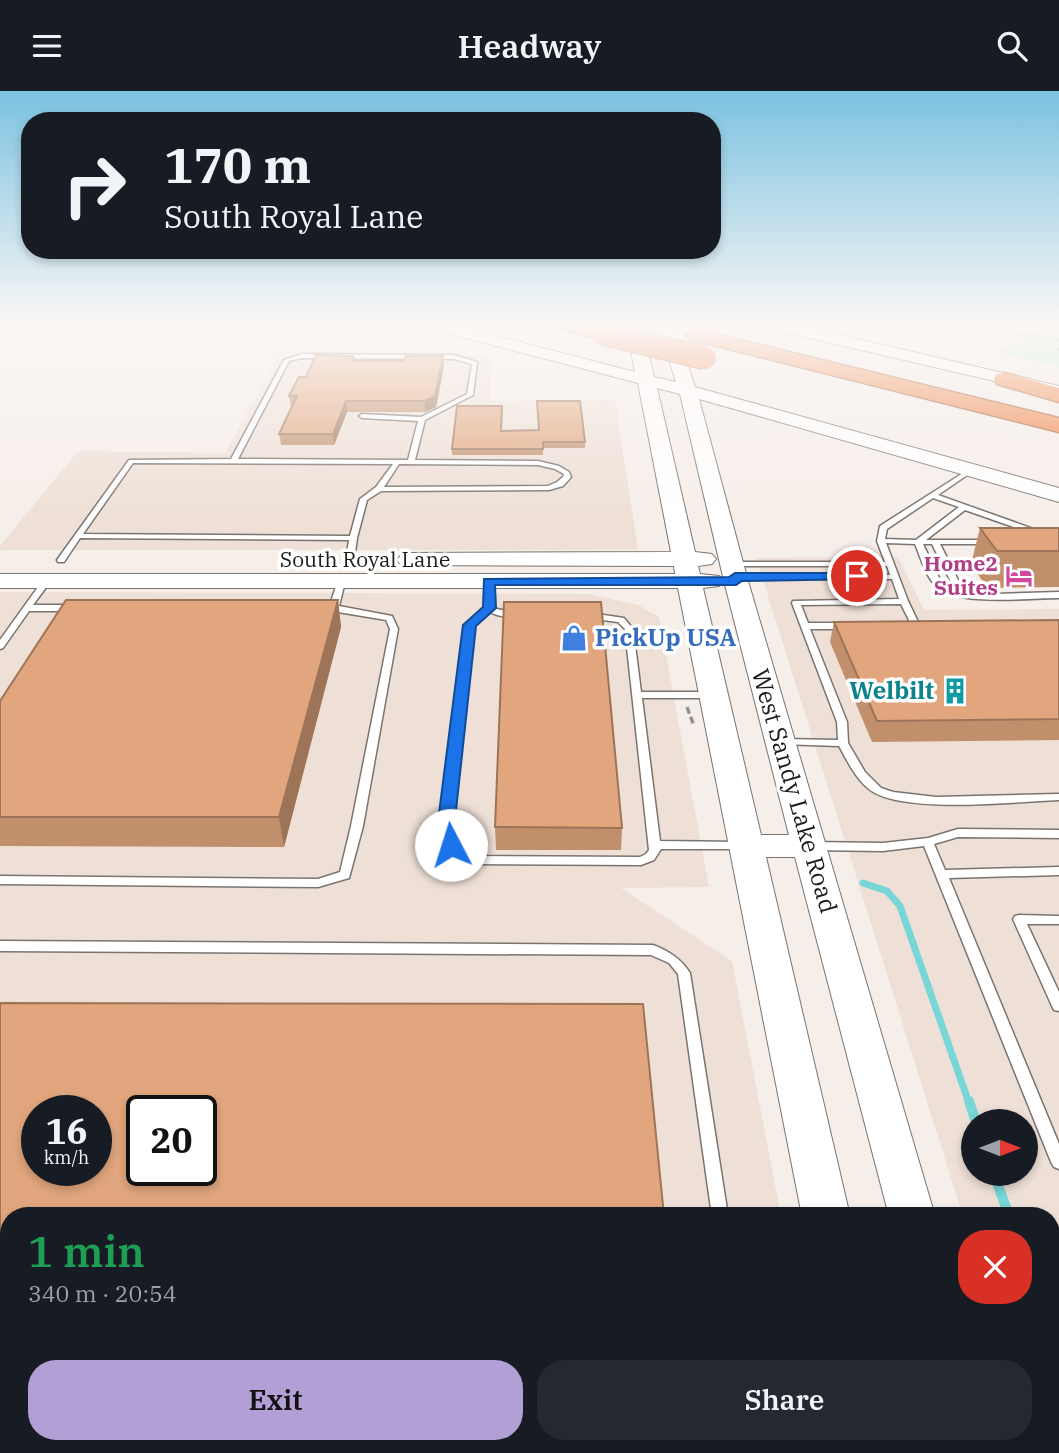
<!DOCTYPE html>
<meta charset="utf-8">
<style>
body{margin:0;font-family:"IBM Plex Serif",serif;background:#242831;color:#f1f3f6;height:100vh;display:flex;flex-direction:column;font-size:26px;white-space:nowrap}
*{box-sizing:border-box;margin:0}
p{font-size:23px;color:#9ea1a6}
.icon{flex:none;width:38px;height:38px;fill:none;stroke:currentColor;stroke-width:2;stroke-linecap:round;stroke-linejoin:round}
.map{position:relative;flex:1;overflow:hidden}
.details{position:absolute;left:0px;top:1116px;width:1060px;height:247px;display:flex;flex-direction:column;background:#171b24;border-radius:28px 28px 0 0;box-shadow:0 4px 10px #0003}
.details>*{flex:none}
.top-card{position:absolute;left:21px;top:21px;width:700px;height:147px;border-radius:28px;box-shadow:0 4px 10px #0003;background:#171b24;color:#f1f3f6;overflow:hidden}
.needle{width:46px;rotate:90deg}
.tools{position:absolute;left:961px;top:1018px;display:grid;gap:14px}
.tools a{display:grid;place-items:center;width:77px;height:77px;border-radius:50%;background:#171b24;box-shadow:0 4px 10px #0003;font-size:35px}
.speed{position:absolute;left:21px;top:1004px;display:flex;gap:14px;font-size:35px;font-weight:700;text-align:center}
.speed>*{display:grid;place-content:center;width:91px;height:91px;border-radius:50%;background:#171b24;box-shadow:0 4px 10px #0003;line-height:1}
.speed small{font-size:18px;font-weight:400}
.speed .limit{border:4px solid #111;border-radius:10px;background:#fff;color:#111}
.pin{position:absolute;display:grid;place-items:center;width:60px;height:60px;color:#fff;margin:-30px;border:4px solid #fff;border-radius:50%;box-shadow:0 2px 7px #0007}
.me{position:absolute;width:77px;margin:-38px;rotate:355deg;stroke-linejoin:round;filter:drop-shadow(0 0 5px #0008)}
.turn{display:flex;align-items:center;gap:24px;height:147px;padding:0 28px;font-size:32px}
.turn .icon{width:91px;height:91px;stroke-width:2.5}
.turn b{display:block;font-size:49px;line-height:60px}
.round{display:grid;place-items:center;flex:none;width:74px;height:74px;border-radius:28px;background:#242831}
.summary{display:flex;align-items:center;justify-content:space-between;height:119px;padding:0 28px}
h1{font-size:42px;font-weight:600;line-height:52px;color:#1e9e55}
.button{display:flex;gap:14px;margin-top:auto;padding:14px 28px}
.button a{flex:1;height:80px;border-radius:28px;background:#b29fd6;color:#111;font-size:28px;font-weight:600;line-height:80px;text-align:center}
.button a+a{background:#242831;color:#f1f3f6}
header{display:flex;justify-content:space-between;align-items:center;height:91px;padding:0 28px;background:#171b24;font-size:32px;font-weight:600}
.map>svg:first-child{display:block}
.built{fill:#eee0d6;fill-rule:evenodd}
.green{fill:#c5ecd3}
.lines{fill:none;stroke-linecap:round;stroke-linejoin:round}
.stream-far2{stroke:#78d6d6;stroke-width:3.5}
.stream-far1{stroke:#78d6d6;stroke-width:7}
.stream{stroke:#78d6d6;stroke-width:10}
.service-casing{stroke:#7a7470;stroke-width:3}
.secondary-casing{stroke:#7a7470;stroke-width:2}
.motorway-casing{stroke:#a66037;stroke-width:3}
.path-far1{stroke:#97928e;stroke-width:2;stroke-dasharray:4.5 2;stroke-linecap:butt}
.path{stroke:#97928e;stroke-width:3.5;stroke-dasharray:7 3.5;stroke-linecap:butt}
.service{fill:#fff;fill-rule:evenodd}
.secondary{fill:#fff;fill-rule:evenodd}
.motorway{fill:#f08447;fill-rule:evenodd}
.motorway-bridge-casing{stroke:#a66037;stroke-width:24;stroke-linecap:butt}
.motorway-bridge{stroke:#f08447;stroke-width:22}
.wall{fill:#c28f6c}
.shaded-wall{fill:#9e7458}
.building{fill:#e1a67d;stroke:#9e7458;stroke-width:2;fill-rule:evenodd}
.route{fill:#1a73e8;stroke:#114b97;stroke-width:2}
.labels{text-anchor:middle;stroke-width:7;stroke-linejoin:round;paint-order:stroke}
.far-street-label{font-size:21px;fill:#1e1c1a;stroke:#fff}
.far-hotel-label{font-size:21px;font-weight:bold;fill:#b23c85;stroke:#fff;text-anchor:end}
.shop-label{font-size:24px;font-weight:bold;fill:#366cbe;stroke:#fff;text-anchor:start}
.culture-label{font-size:24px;font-weight:bold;fill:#0d838f;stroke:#fff;text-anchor:end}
.street-label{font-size:24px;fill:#1e1c1a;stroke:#fff}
</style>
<header><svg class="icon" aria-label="menu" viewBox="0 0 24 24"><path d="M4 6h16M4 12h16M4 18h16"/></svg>Headway<svg class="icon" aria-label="search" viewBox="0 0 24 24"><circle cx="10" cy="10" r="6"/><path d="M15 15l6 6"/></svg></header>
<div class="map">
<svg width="1059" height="1362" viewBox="0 0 1059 1362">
<rect width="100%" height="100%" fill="#f6eee9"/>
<!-- built -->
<g class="built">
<path d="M280,261L490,264L489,310L615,309L638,459H0V455L78,360L225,362Z"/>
<path d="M898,466L924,519L1059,518V1362H1038L1036,1355L1052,1354V1125H963L756,467ZM973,1031H1026V1083H973Z"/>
<path d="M0,501L588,503L638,514L659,526L709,796L621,797L732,870L781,1125H9V1354H825L826,1362H0ZM37,1020H96V1080H37ZM142,1020H201V1080H142Z"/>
</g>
<!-- green -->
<path class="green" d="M1030,241L1059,247V276L994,261Z"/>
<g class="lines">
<!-- stream-far2 -->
<path class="stream-far2" d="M952,234L1059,248"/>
<!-- stream-far1 -->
<path class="stream-far1" d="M863,792L887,800L900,815L969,1012"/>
<!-- stream -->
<g class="stream">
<path d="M969,1010L976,1031"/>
<path d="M994,1083L1009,1125"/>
<path d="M1052,1247L1059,1268"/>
</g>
<!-- service casing -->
<g class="service-casing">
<g id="service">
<path d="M5,234H10L0,243V238Z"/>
<path d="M302,263L454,264L477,271L473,304L425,329L415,369L538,370L559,375L569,381L571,386L563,395L549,399L381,400L367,409L357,447L354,469L350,471L346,469L349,449L80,447L64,471H58L57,469L129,369L231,368L284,269ZM302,267L454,268L472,273L467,303L421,326L362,323L359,325L362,327L418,330L408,369L238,368L289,270ZM133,372L393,373L376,396L360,408L350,445L83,443ZM399,373L538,374L555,378L564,383L563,386L557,391L548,395L384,396Z"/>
<path d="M971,377L974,379L973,380L938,404L1059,447V452L965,419L926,449H992V453H940L964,501L996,503L1059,501V507C1030,507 960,515 938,497C926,487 921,467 915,453L886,452L908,510L920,535L919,537H913L901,513L801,514L808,532H847L851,535L847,538H810L847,631L848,652L865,681L881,697L893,701L936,706L1059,703V709C1014,711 913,722 875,702C858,693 848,671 839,655L779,653L778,651L779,649L783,648L838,649L837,631L792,512L793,510L899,508L892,488H735L731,486L735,484H890L887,475H731L727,473L731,471H885L877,450L880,435ZM933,407L959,416L916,449L885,448L887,438ZM923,453H932L955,499L943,493L940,489Z"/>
<path d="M43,489H49L50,491L33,514H72L76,517L72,520H29L3,557L0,558V549Z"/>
<path d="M338,489H344L345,491L339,515L392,525L398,538L363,735L349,787L318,796L0,793V785L318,788L340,781L351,735L390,538L386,529L326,519V515L330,514Z"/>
<path d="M486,489H492L493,491V516C502,522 514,517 522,523C515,528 498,526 490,521L474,535L452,738L458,755L465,762L472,765L640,766L646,763L649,759L625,538L618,531L587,527L586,525L590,522L624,527L633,538L641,601H711L716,604L711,607H642L660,750L741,751L747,755L745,758H661L654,769L641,774L471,773C452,767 446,756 440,738L466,534L485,516Z"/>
<path d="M958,738L1059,739V747L958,746L934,753L945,779L1059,776V784L949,787L1059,1053V1078L1054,1076L1051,1071L924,755L883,760L811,759L805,755L811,751L883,752L928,747Z"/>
<path d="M1019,824L1059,825V833H1027L1059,901V920L1054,919L1052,915L1013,828L1015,825Z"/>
<path d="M0,850L653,854C669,860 681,868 690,882L728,1125H712L678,883L669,872L651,864L0,860Z"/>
<path d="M745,1354H763L764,1362H746Z"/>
</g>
</g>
<!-- secondary casing -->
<g class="secondary-casing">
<g id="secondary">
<path d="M426,234H454L635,281L626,234H642L654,286L676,291L658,234H674L695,296L1059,397V411L699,308L748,490L935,1125H889L795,766H766L850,1125H802L678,497H0V483H675L674,475L401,474L397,469L401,464L409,462L671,461L638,292L428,237ZM657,297L680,303L724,490L789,744H761L703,497L719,495L722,490L719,485L700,483L698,475L712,473L716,468L712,463L695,461Z"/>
<path d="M767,234H797L1059,295V305L775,239Z"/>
<path d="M847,1354H903L905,1362H849Z"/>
<path d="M948,1354H1004L1006,1362H950Z"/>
</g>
</g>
<!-- motorway casing -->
<g class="motorway-casing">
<g id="motorway">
<path d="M556,234H591L610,239L613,243L603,249L558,238Z"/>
<path d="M696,238L1059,327V341L689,248L686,244L689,240Z"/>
<path d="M1005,282L1059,297V311L997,293L994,288L997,283Z"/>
</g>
</g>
<!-- path-far1 -->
<path class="path-far1" d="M1059,256V260"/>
<!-- path -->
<path class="path" d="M687,616L694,635"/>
<!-- service -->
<use href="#service" class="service"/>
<!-- secondary -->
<use href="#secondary" class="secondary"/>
<!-- motorway -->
<use href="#motorway" class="motorway"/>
<!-- motorway-bridge casing -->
<g class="motorway-bridge-casing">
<path id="motorway-bridge" d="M603,243L705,267"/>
</g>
<!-- motorway-bridge -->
<use href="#motorway-bridge" class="motorway-bridge"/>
</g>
<!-- wall -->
<g class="wall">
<path d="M354,270L444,275L436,316L425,321H347L334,354H281L279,343L292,316H291L289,305L306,286Z"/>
<path d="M538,339L585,351V357H543V364H452V358L501,340Z"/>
<path d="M980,437H1059V496L987,497L971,473Z"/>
<path d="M338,509L341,536L284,756L0,755V610Z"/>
<path d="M1059,529V649L872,651L830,551L834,531Z"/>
<path d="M495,736L622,737L621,759H496Z"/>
</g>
<!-- shaded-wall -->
<g class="shaded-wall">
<path d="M443,265L444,275L436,316L425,321V310Z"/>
<path d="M346,310L347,321L334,354L333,343Z"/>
<path d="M338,509L341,536L284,756L279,726Z"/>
</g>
<!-- building -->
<g class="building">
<path d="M316,264L353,265L352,270H404L406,265H443L435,305L425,310H346L333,343H279L297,305H289L299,286H306Z"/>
<path d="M537,310H580L585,351H543V358H452L457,315H502L501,340L539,339Z"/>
<path d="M980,437H1059V460H997Z"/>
<path d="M66,509H338L279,726H0V610Z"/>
<path d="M504,511H601L622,737L495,736Z"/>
<path d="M1059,529V628L877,630L834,531Z"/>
<path d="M0,912L643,913L664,1125H9V1354H686L687,1362H0ZM37,1020H96V1080H37ZM142,1020H201V1080H142Z"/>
</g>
<!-- sky -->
<linearGradient id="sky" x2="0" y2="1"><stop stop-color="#7bc2e1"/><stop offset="0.55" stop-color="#fbf7f5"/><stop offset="1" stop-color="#fbf7f5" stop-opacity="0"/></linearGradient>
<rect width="1059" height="425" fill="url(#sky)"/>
<!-- route -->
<path class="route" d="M857,482L863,485L862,488L742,490L736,494H495L496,517L476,535L454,738L460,754L457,758H445L437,738L463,534L483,516L484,488L729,486L735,482Z"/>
<!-- icons -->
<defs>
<g id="hotel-bare" transform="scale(2.1)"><path d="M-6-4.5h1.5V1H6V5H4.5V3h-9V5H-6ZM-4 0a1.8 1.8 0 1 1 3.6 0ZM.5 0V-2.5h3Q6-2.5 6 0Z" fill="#d1479c" stroke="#fff" stroke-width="2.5" paint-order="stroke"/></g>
<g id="shop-bare" transform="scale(2.1)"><path d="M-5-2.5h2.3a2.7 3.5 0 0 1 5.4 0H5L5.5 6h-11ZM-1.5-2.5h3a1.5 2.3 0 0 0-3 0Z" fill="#3f7fe0" stroke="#fff" stroke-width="2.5" paint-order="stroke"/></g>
<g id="building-bare" transform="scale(2.1)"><path d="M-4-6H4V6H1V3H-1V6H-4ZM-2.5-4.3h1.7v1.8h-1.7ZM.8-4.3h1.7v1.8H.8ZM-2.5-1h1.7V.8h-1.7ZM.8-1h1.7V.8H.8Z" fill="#0f9aa8" stroke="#fff" stroke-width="2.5" paint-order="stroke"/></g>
</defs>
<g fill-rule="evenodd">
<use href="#hotel-bare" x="1019" y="485"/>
<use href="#shop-bare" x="574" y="547"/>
<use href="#building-bare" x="955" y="600"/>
</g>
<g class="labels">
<!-- far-street labels -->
<g class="far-street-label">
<text x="365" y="476">South Royal Lane</text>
</g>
<!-- far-hotel labels -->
<g class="far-hotel-label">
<text x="998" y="480">Home2<tspan x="998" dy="24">Suites</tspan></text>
</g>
<!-- shop labels -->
<g class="shop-label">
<text x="595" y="555">PickUp USA</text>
</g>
<!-- culture labels -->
<g class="culture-label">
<text x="934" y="608">Welbilt</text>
</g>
<!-- street labels -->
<g class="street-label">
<text transform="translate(794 700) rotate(74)" y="8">West Sandy Lake Road</text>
</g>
</g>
</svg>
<div class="tools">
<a><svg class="needle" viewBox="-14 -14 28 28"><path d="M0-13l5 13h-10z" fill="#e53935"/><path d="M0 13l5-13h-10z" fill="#9ea1a6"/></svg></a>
</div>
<div class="speed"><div>16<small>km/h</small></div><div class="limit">20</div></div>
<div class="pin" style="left:857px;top:485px;background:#d93025"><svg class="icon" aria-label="arrive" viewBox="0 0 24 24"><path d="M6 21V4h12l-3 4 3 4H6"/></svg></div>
<svg class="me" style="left:451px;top:754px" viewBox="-20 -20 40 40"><circle r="19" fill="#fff"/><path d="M0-13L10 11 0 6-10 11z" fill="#1a73e8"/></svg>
<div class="top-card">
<div class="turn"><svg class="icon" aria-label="right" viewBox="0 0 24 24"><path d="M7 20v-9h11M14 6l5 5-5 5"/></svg><div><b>170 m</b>South Royal Lane</div></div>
</div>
<section class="details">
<div class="summary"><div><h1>1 min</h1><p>340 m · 20:54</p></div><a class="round" style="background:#d93025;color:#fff"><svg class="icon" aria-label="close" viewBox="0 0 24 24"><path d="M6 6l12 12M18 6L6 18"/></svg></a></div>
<div class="button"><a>Exit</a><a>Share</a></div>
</section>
</div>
